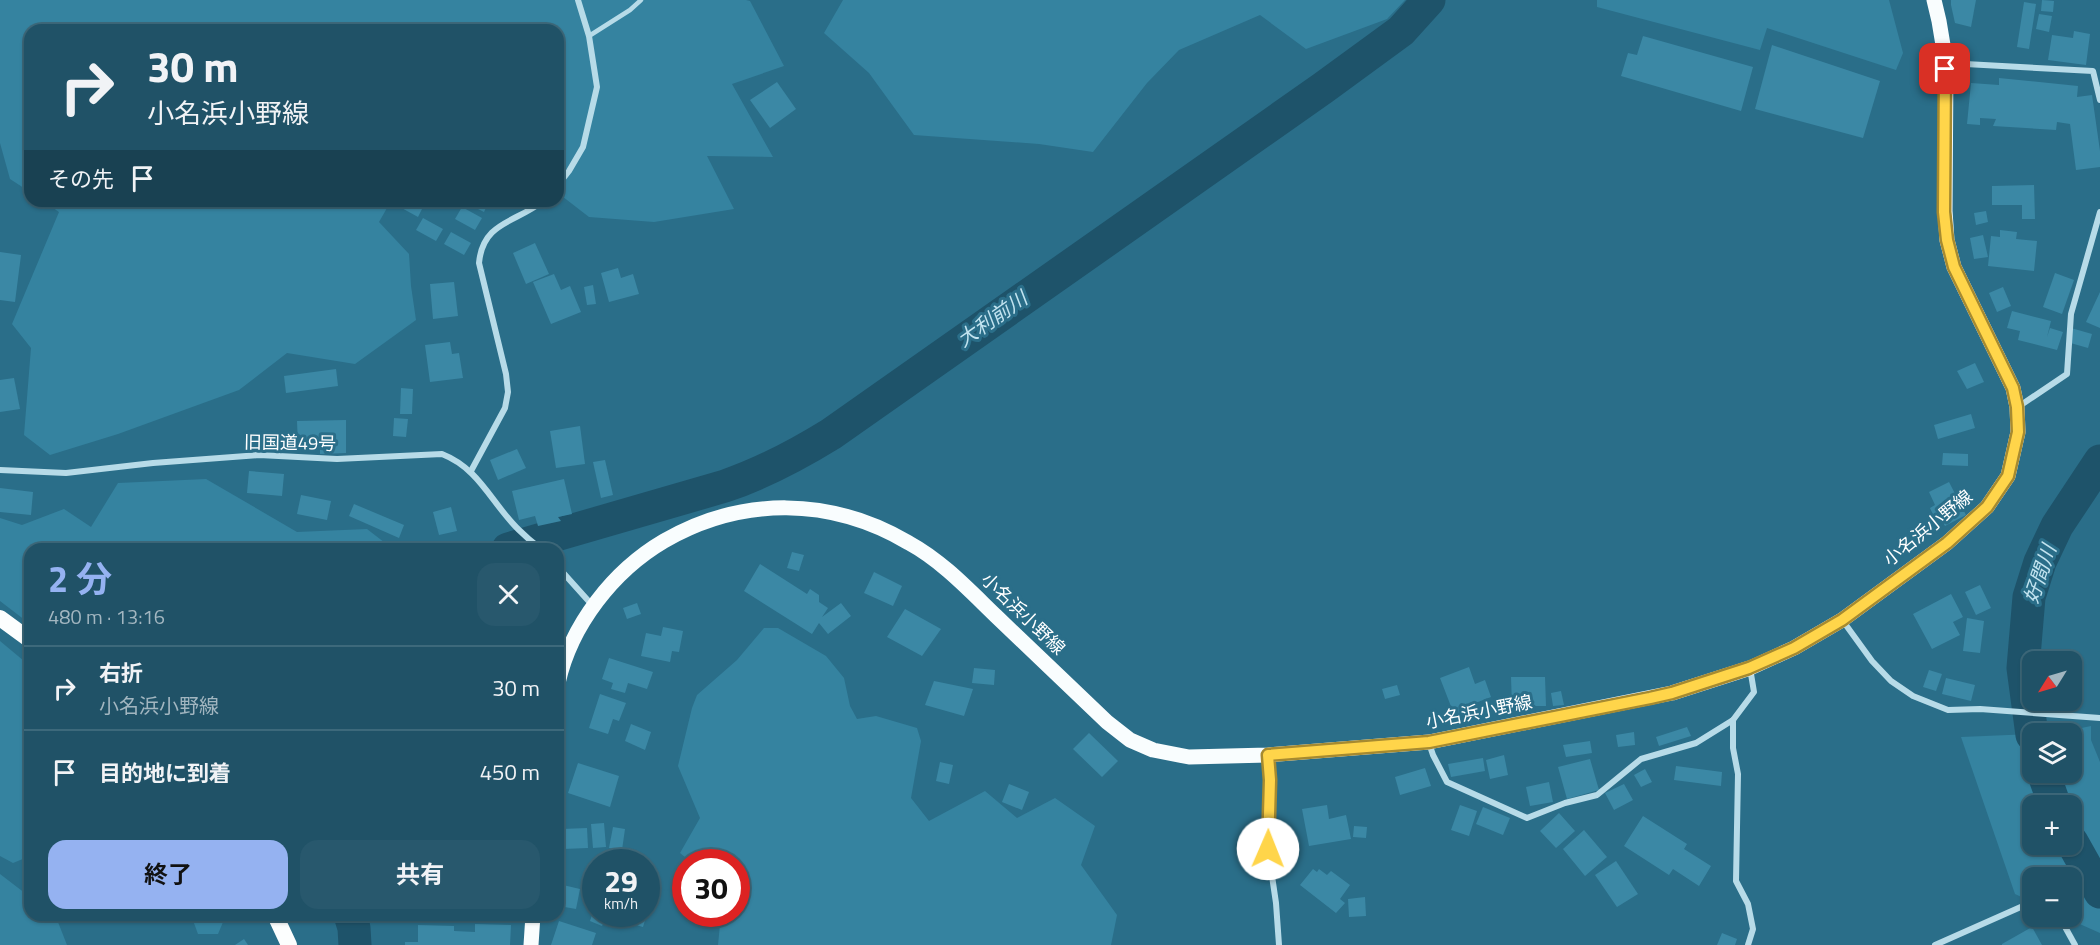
<!DOCTYPE html>
<html lang="ja">
<meta charset="utf-8">
<style>
body{margin:0;font-family:"Titillium Web","Noto Sans JP",sans-serif;background:#28586d;color:#f1f3f6;height:100vh;display:flex;flex-direction:column;font-size:22px;white-space:nowrap}
*{box-sizing:border-box;margin:0}
p{font-size:20px;color:#a2b6c0}
.icon{flex:none;width:33px;height:33px;fill:none;stroke:currentColor;stroke-width:2;stroke-linecap:round;stroke-linejoin:round}
.map{position:relative;flex:1;overflow:hidden}
.sheet{position:absolute;left:24px;top:543px;width:540px;height:378px;display:flex;flex-direction:column;background:#205267;border-radius:18px;box-shadow:0 2px 4px #0004,0 0 0 2px #3d697b}
.sheet>*{flex:none}
.top-card{position:absolute;left:24px;top:24px;width:540px;height:183px;border-radius:18px;box-shadow:0 2px 4px #0004,0 0 0 2px #3d697b;background:#205267;color:#f1f3f6;overflow:hidden}
.needle{width:39px;rotate:233deg}
.controls{position:absolute;left:2022px;top:651px;display:grid;gap:12px}
.controls a{display:grid;place-items:center;width:60px;height:60px;border-radius:12px;background:#205267;box-shadow:0 2px 4px #0004,0 0 0 2px #3d697b;font-size:30px}
.speed{position:absolute;left:582px;top:849px;display:flex;gap:12px;font-size:30px;font-weight:700;text-align:center}
.speed>*{display:grid;place-content:center;width:78px;height:78px;border-radius:50%;background:#205267;box-shadow:0 2px 4px #0004,0 0 0 2px #3d697b;line-height:1}
.speed small{font-size:15px;font-weight:400}
.speed .limit{border:9px solid #d22;background:#fff;color:#111}
.pin{position:absolute;display:grid;place-items:center;width:51px;height:51px;color:#fff;margin:-26px;border-radius:12px;box-shadow:0 3px 9px #0006}
.me{position:absolute;width:66px;margin:-33px;rotate:1deg;stroke-linejoin:round;filter:drop-shadow(0 0 4px #0008)}
.turn{display:flex;align-items:center;gap:21px;height:126px;padding:0 24px;font-size:27px}
.turn .icon{width:78px;height:78px;stroke-width:2.5}
.turn b{display:block;font-size:42px;line-height:51px}
.then{display:flex;align-items:center;height:57px;padding:0 24px;background:#0003;gap:12px;font-size:22px}
.round{display:grid;place-items:center;flex:none;width:63px;height:63px;border-radius:18px;background:#28586d}
.head{display:flex;align-items:center;justify-content:space-between;height:102px;padding:0 24px}
h1{font-size:36px;font-weight:700;line-height:45px;color:#95b2f1}
.action{display:flex;gap:12px;margin-top:auto;padding:12px 24px}
.action a{flex:1;height:69px;border-radius:18px;background:#95b2f1;color:#111;font-size:24px;font-weight:700;line-height:69px;text-align:center}
.action a+a{background:#28586d;color:#f1f3f6}
ul{padding:0;list-style:none}
li{display:flex;align-items:center;gap:18px;height:84px;padding:0 24px;border-top:2px solid #3d697b}
li div{flex:1}
li b{display:block;font-size:22px}
li em{font-style:normal}
.map>svg:first-child{display:block}
.green{fill:#3583a0;fill-rule:evenodd}
.lines{fill:none;stroke-linecap:round;stroke-linejoin:round}
.river{stroke:#1e536a;stroke-width:33}
.building{fill:#3b88a5}
.service{stroke:#b7dbe8;stroke-width:4.5}
.minor{stroke:#b7dbe8;stroke-width:6}
.primary{stroke:#f9fdfe;stroke-width:15}
.trunk{stroke:#fcfefe;stroke-width:16}
.route-casing{stroke:#a68a30;stroke-width:15}
.route{stroke:#ffd54a;stroke-width:10}
.labels{text-anchor:middle;stroke-width:6;stroke-linejoin:round;paint-order:stroke}
.street-label{font-size:18px;fill:#fff;stroke:#2a6e89}
.water-label{font-size:20px;font-style:italic;fill:#c3e4f0;stroke:#2a6e89}
</style>
<div class="map">
<svg width="2100" height="945" viewBox="0 0 2100 945">
<rect width="100%" height="100%" fill="#2a6e89"/>
<!-- green -->
<g class="green">
<path d="M0,0H746L750,1L784,66L732,84L773,157L707,156L734,209L654,222L589,217L558,193V30H30V192L10,179L0,143Z"/>
<path d="M843,0H1405L1387,19L1306,49L1260,15L1179,50L1147,83L1093,152L1039,144L914,135L869,73L824,33Z"/>
<path d="M1597,0H1889L1903,53L1896,70L1767,28L1760,50L1597,7Z"/>
<path d="M43,201H391L379,222L409,254L411,286L416,320L355,364L287,353L239,390L118,434L50,455L24,435L31,348L12,324L59,212Z"/>
<path d="M206,479L297,532L367,529L389,546L434,542L439,549H30V624L0,601V518L22,525L64,509L91,527L118,483Z"/>
<path d="M764,628H778L826,656L844,678L850,706L857,719L876,716L917,728L921,741L911,798L929,821L985,791L1017,818L1055,798L1095,826L1081,865L1117,915L1111,945H718L721,914H736V862H691L680,853L700,818L678,766L692,708L697,695L737,660Z"/>
<path d="M0,641L30,666V856L13,863L0,856Z"/>
<path d="M2091,726V740L2100,762V933L2064,917L2072,916V878H2032V902L2015,894L1961,737L2032,734V772H2072V734L2035,733L2062,732ZM2032,806H2072V844H2032Z"/>
<path d="M0,874L30,897V915H54L56,917L67,945H0Z"/>
<path d="M191,915H226L218,934H198Z"/>
</g>
<g class="lines">
<!-- river -->
<g class="river">
<path d="M508,549L725,486C763,473 797,455 831,434L1323,88L1401,31L1429,0"/>
<path d="M2032,735L2023,668L2029,597L2040,562L2057,526L2100,461"/>
<path d="M2043,772L2055,806"/>
<path d="M2072,842L2100,892"/>
<path d="M350,915L354,928L355,945"/>
</g>
</g>
<!-- building -->
<g class="building">
<path d="M1951,0H1976L1971,27L1955,23L1951,5Z"/>
<path d="M2042,0L2054,1L2053,12L2041,11Z"/>
<path d="M2024,2L2036,4L2029,49L2017,47Z"/>
<path d="M2039,14L2052,16L2049,32L2036,29Z"/>
<path d="M2074,31L2090,34L2086,65L2048,60L2052,35L2073,38Z"/>
<path d="M1643,36L1753,67L1741,111L1621,76L1628,53L1637,55Z"/>
<path d="M1772,45L1880,81L1863,138L1755,109Z"/>
<path d="M1999,78L2078,86L2077,97L2092,95L2100,151V167L2076,170L2070,124L2057,122L2056,130L1993,126L1996,119L1980,118V125L1967,124L1971,83L1999,85Z"/>
<path d="M777,82L796,109L770,128L750,100Z"/>
<path d="M2034,185L2035,219H2022V205H1992V186Z"/>
<path d="M401,201H418L424,205L418,217L398,206Z"/>
<path d="M469,201H489L484,212L468,204Z"/>
<path d="M462,207L482,218L475,230L455,219Z"/>
<path d="M1986,211L1988,222L1976,225L1974,213Z"/>
<path d="M423,218L443,229L436,241L416,230Z"/>
<path d="M2000,230L2017,232L2016,239L2037,241L2034,271L1988,266L1991,236L2000,237Z"/>
<path d="M451,232L471,243L464,255L444,244Z"/>
<path d="M1983,235L1988,257L1974,259L1970,238Z"/>
<path d="M535,243L549,274L526,284L513,253Z"/>
<path d="M0,252L21,255L15,302L0,300Z"/>
<path d="M618,268L621,278L633,274L639,294L609,302L601,273Z"/>
<path d="M2055,273L2074,280L2062,314L2043,307Z"/>
<path d="M554,274L561,290L570,286L581,312L551,324L533,282Z"/>
<path d="M454,282L458,316L433,319L430,284Z"/>
<path d="M593,285L596,304L587,305L584,287Z"/>
<path d="M2003,287L2011,306L1997,312L1989,293Z"/>
<path d="M2100,292V328L2086,322Z"/>
<path d="M2012,311L2051,321L2047,337L2050,328L2063,332L2057,350L2018,340L2020,331L2007,328Z"/>
<path d="M2071,328L2092,334L2088,348L2067,342Z"/>
<path d="M450,342L452,354L459,353L463,378L430,382L425,345Z"/>
<path d="M1975,363L1984,382L1967,389L1957,371Z"/>
<path d="M336,369L338,386L286,393L284,376Z"/>
<path d="M14,378L20,409L0,412V380Z"/>
<path d="M401,388L413,389L412,414H400Z"/>
<path d="M1971,414L1975,428L1938,439L1934,425Z"/>
<path d="M394,418L408,419L406,437L393,436Z"/>
<path d="M346,420V453L320,454V445H298L297,421Z"/>
<path d="M580,426L585,464L556,468L550,431Z"/>
<path d="M517,449L526,468L498,480L490,460Z"/>
<path d="M1943,453L1968,454V466L1942,465Z"/>
<path d="M605,460L613,495L601,498L593,462Z"/>
<path d="M249,471L284,474L282,496L247,493Z"/>
<path d="M564,479L572,514L558,517L561,521L538,526L535,516L519,520L512,491Z"/>
<path d="M1949,482L1966,515L1945,526L1939,515L1934,517L1930,508L1935,505L1929,492Z"/>
<path d="M0,488L33,492L31,515L0,512Z"/>
<path d="M301,495L331,501L327,520L297,514Z"/>
<path d="M354,504L404,525L399,538L349,516Z"/>
<path d="M451,507L457,531L439,535L433,512Z"/>
<path d="M792,552L804,555L799,571L787,568Z"/>
<path d="M760,564L807,594L810,589L819,595V602L828,608L822,617L841,603L851,616L828,634L819,623L812,634L744,591Z"/>
<path d="M874,572L902,586L893,606L864,593Z"/>
<path d="M1980,585L1991,608L1976,615L1965,592Z"/>
<path d="M1951,594L1963,617L1953,622L1960,635L1932,649L1913,614Z"/>
<path d="M637,603L641,614L627,619L623,608Z"/>
<path d="M905,609L941,629L922,656L887,637Z"/>
<path d="M1967,618L1984,621L1980,653L1963,651Z"/>
<path d="M663,627L683,631L679,652L672,651L670,662L641,656L646,633L661,636Z"/>
<path d="M609,658L653,672L647,689L628,683L625,693L611,689L613,683L602,679Z"/>
<path d="M1469,667L1475,684L1485,680L1491,697L1470,705L1474,716L1457,722L1440,678Z"/>
<path d="M974,668L995,670L994,685L972,683Z"/>
<path d="M1929,670L1942,674L1936,691L1923,687Z"/>
<path d="M1511,677H1545L1546,706H1512Z"/>
<path d="M1946,678L1975,685L1971,701L1942,694Z"/>
<path d="M934,681L973,689L964,716L925,705Z"/>
<path d="M1397,685L1400,695L1385,699L1382,689Z"/>
<path d="M1561,691L1564,705L1553,706L1551,693Z"/>
<path d="M600,694L626,703L619,721L613,719L608,734L589,728Z"/>
<path d="M631,724L651,732L645,750L625,741Z"/>
<path d="M1687,727L1691,736L1659,746L1656,737Z"/>
<path d="M1634,732L1635,745L1618,747L1616,735Z"/>
<path d="M1089,733L1118,761L1102,777L1073,749Z"/>
<path d="M1590,741L1592,753L1566,757L1563,745Z"/>
<path d="M1504,755L1508,775L1490,779L1486,760Z"/>
<path d="M1483,758L1485,771L1451,777L1448,764Z"/>
<path d="M1590,759L1599,790L1567,799L1558,767Z"/>
<path d="M940,762L953,765L949,784L936,781Z"/>
<path d="M578,763L619,776L610,807L568,793Z"/>
<path d="M1676,766L1722,772L1721,786L1674,780Z"/>
<path d="M1425,768L1431,786L1400,795L1395,777Z"/>
<path d="M1645,769L1652,782L1641,787L1634,775Z"/>
<path d="M1549,782L1553,802L1530,806L1526,787Z"/>
<path d="M1009,784L1029,792L1022,810L1002,802Z"/>
<path d="M1624,784L1633,800L1614,810L1605,793Z"/>
<path d="M1327,805L1329,819L1346,815L1351,839L1309,846L1302,809Z"/>
<path d="M1460,805L1477,811L1469,836L1451,830Z"/>
<path d="M1483,807L1510,818L1503,835L1476,824Z"/>
<path d="M1559,813L1575,831L1556,848L1540,831Z"/>
<path d="M1643,816L1687,844L1684,849L1711,866L1699,886L1673,869L1669,875L1624,846Z"/>
<path d="M604,823L606,847L593,848L591,824Z"/>
<path d="M1354,826L1367,827L1366,838L1353,837Z"/>
<path d="M613,827L625,829L622,850L609,848Z"/>
<path d="M587,828L588,848L563,849L562,829Z"/>
<path d="M1584,830L1607,857L1585,876L1563,849Z"/>
<path d="M1616,861L1638,894L1617,907L1595,875Z"/>
<path d="M1313,869L1317,872L1319,869L1327,875L1331,871L1350,885L1340,899L1345,903L1336,913L1300,885Z"/>
<path d="M563,885L580,889L576,909L559,906Z"/>
<path d="M1365,897L1366,916L1349,917L1348,899Z"/>
<path d="M595,906L596,914H607L602,926L590,921Z"/>
<path d="M646,907H649L643,927L619,920L621,914H646Z"/>
<path d="M559,921L596,933L592,945H551Z"/>
<path d="M475,924L511,925L510,945H405V942H418V925L454,926V931L475,932Z"/>
<path d="M2032,927L2042,945H2002V944Z"/>
<path d="M1722,933L1737,939L1735,945H1717Z"/>
<path d="M244,939L248,945H235Z"/>
</g>
<g class="lines">
<!-- service -->
<path class="service" d="M589,36L630,10L641,0"/>
<!-- minor -->
<g class="minor">
<path d="M1947,63L2093,71L2100,100"/>
<path d="M558,185L569,171L583,147L597,87L589,36L578,0"/>
<path d="M2018,407L2067,374L2071,314L2100,212"/>
<path d="M0,470L66,473L153,463L259,455L337,459L442,454C480,469 491,503 519,530C526,537 533,543 541,549"/>
<path d="M471,471L505,408L508,392L506,374L479,263C483,221 516,223 543,201"/>
<path d="M558,567L593,606"/>
<path d="M1843,621L1872,661L1891,681L1913,696L1948,710L1980,709L2100,718"/>
<path d="M1429,743L1433,755L1447,782L1527,818L1565,803L1597,795L1641,759L1696,743L1733,720"/>
<path d="M1268,756L1270,780L1268,849L1276,903L1279,945"/>
<path d="M2059,916L2075,945"/>
<path d="M1748,945L1753,929L1748,904L1736,881L1738,774L1733,748V720L1754,692L1750,668"/>
<path d="M1935,945L2032,902"/>
</g>
<!-- primary -->
<g class="primary">
<path d="M558,683C571,625 613,571 664,541C742,496 831,497 909,543C942,561 969,590 996,616C1033,651 1070,687 1107,722L1130,740L1153,750L1189,757L1268,755L1429,742L1672,693L1750,668L1794,648L1842,620L1947,543L1987,507L2008,476L2018,432L2017,407L2013,388L1954,267L1947,240L1945,211L1946,63L1939,21L1934,0"/>
<path d="M531,945L533,915"/>
</g>
<!-- trunk -->
<g class="trunk">
<path d="M0,618L30,640"/>
<path d="M275,915L289,945"/>
</g>
</g>
<g class="lines">
<!-- route casing -->
<g class="route-casing">
<path id="route" d="M1268,849L1270,780L1268,755L1429,742L1650,698L1672,693L1749,668L1794,648L1842,620L1947,543L1987,507L2008,476L2018,432L2017,407L2013,388L1954,267L1947,240L1944,212L1945,69"/>
</g>
<!-- route -->
<use href="#route" class="route"/>
</g>
<g class="labels">
<!-- street labels -->
<g class="street-label">
<text transform="translate(290 443) rotate(1)" y="6">旧国道49号</text>
<text transform="translate(1928 528) rotate(-39)" y="6">小名浜小野線</text>
<text transform="translate(1023 614) rotate(44)" y="6">小名浜小野線</text>
<text transform="translate(1479 712) rotate(-11)" y="6">小名浜小野線</text>
</g>
<!-- water labels -->
<g class="water-label">
<text transform="translate(992 319) rotate(-35)" y="7">大利前川</text>
<text transform="translate(2040 574) rotate(-71)" y="7">好間川</text>
</g>
</g>
</svg>
<div class="controls">
<a><svg class="needle" viewBox="-14 -14 28 28"><path d="M0-13l5 13h-10z" fill="#e53935"/><path d="M0 13l5-13h-10z" fill="#a2b6c0"/></svg></a>
<a><svg class="icon" aria-label="layers" viewBox="0 0 24 24"><path d="M12 4l9 5-9 5-9-5zM3 14l9 5 9-5"/></svg></a>
<a>+</a>
<a>−</a>
</div>
<div class="speed"><div>29<small>km/h</small></div><div class="limit">30</div></div>
<div class="pin" style="left:1945px;top:69px;background:#d93025"><svg class="icon" aria-label="arrive" viewBox="0 0 24 24"><path d="M6 21V4h12l-3 4 3 4H6"/></svg></div>
<svg class="me" style="left:1268px;top:849px" viewBox="-20 -20 40 40"><circle r="19" fill="#fff"/><path d="M0-13L10 11 0 6-10 11z" fill="#ffd54a"/></svg>
<div class="top-card">
<div class="turn"><svg class="icon" aria-label="right" viewBox="0 0 24 24"><path d="M7 20v-9h11M14 6l5 5-5 5"/></svg><div><b>30 m</b>小名浜小野線</div></div>
<div class="then">その先<svg class="icon" aria-label="arrive" viewBox="0 0 24 24"><path d="M6 21V4h12l-3 4 3 4H6"/></svg></div>
</div>
<section class="sheet">
<div class="head"><div><h1>2 分</h1><p>480 m · 13:16</p></div><a class="round"><svg class="icon" aria-label="close" viewBox="0 0 24 24"><path d="M6 6l12 12M18 6L6 18"/></svg></a></div>
<ul>
<li><svg class="icon" aria-label="right" viewBox="0 0 24 24"><path d="M7 20v-9h11M14 6l5 5-5 5"/></svg><div><b>右折</b><p>小名浜小野線</p></div><em>30 m</em></li>
<li><svg class="icon" aria-label="arrive" viewBox="0 0 24 24"><path d="M6 21V4h12l-3 4 3 4H6"/></svg><div><b>目的地に到着</b></div><em>450 m</em></li>
</ul>
<div class="action"><a>終了</a><a>共有</a></div>
</section>
</div>
